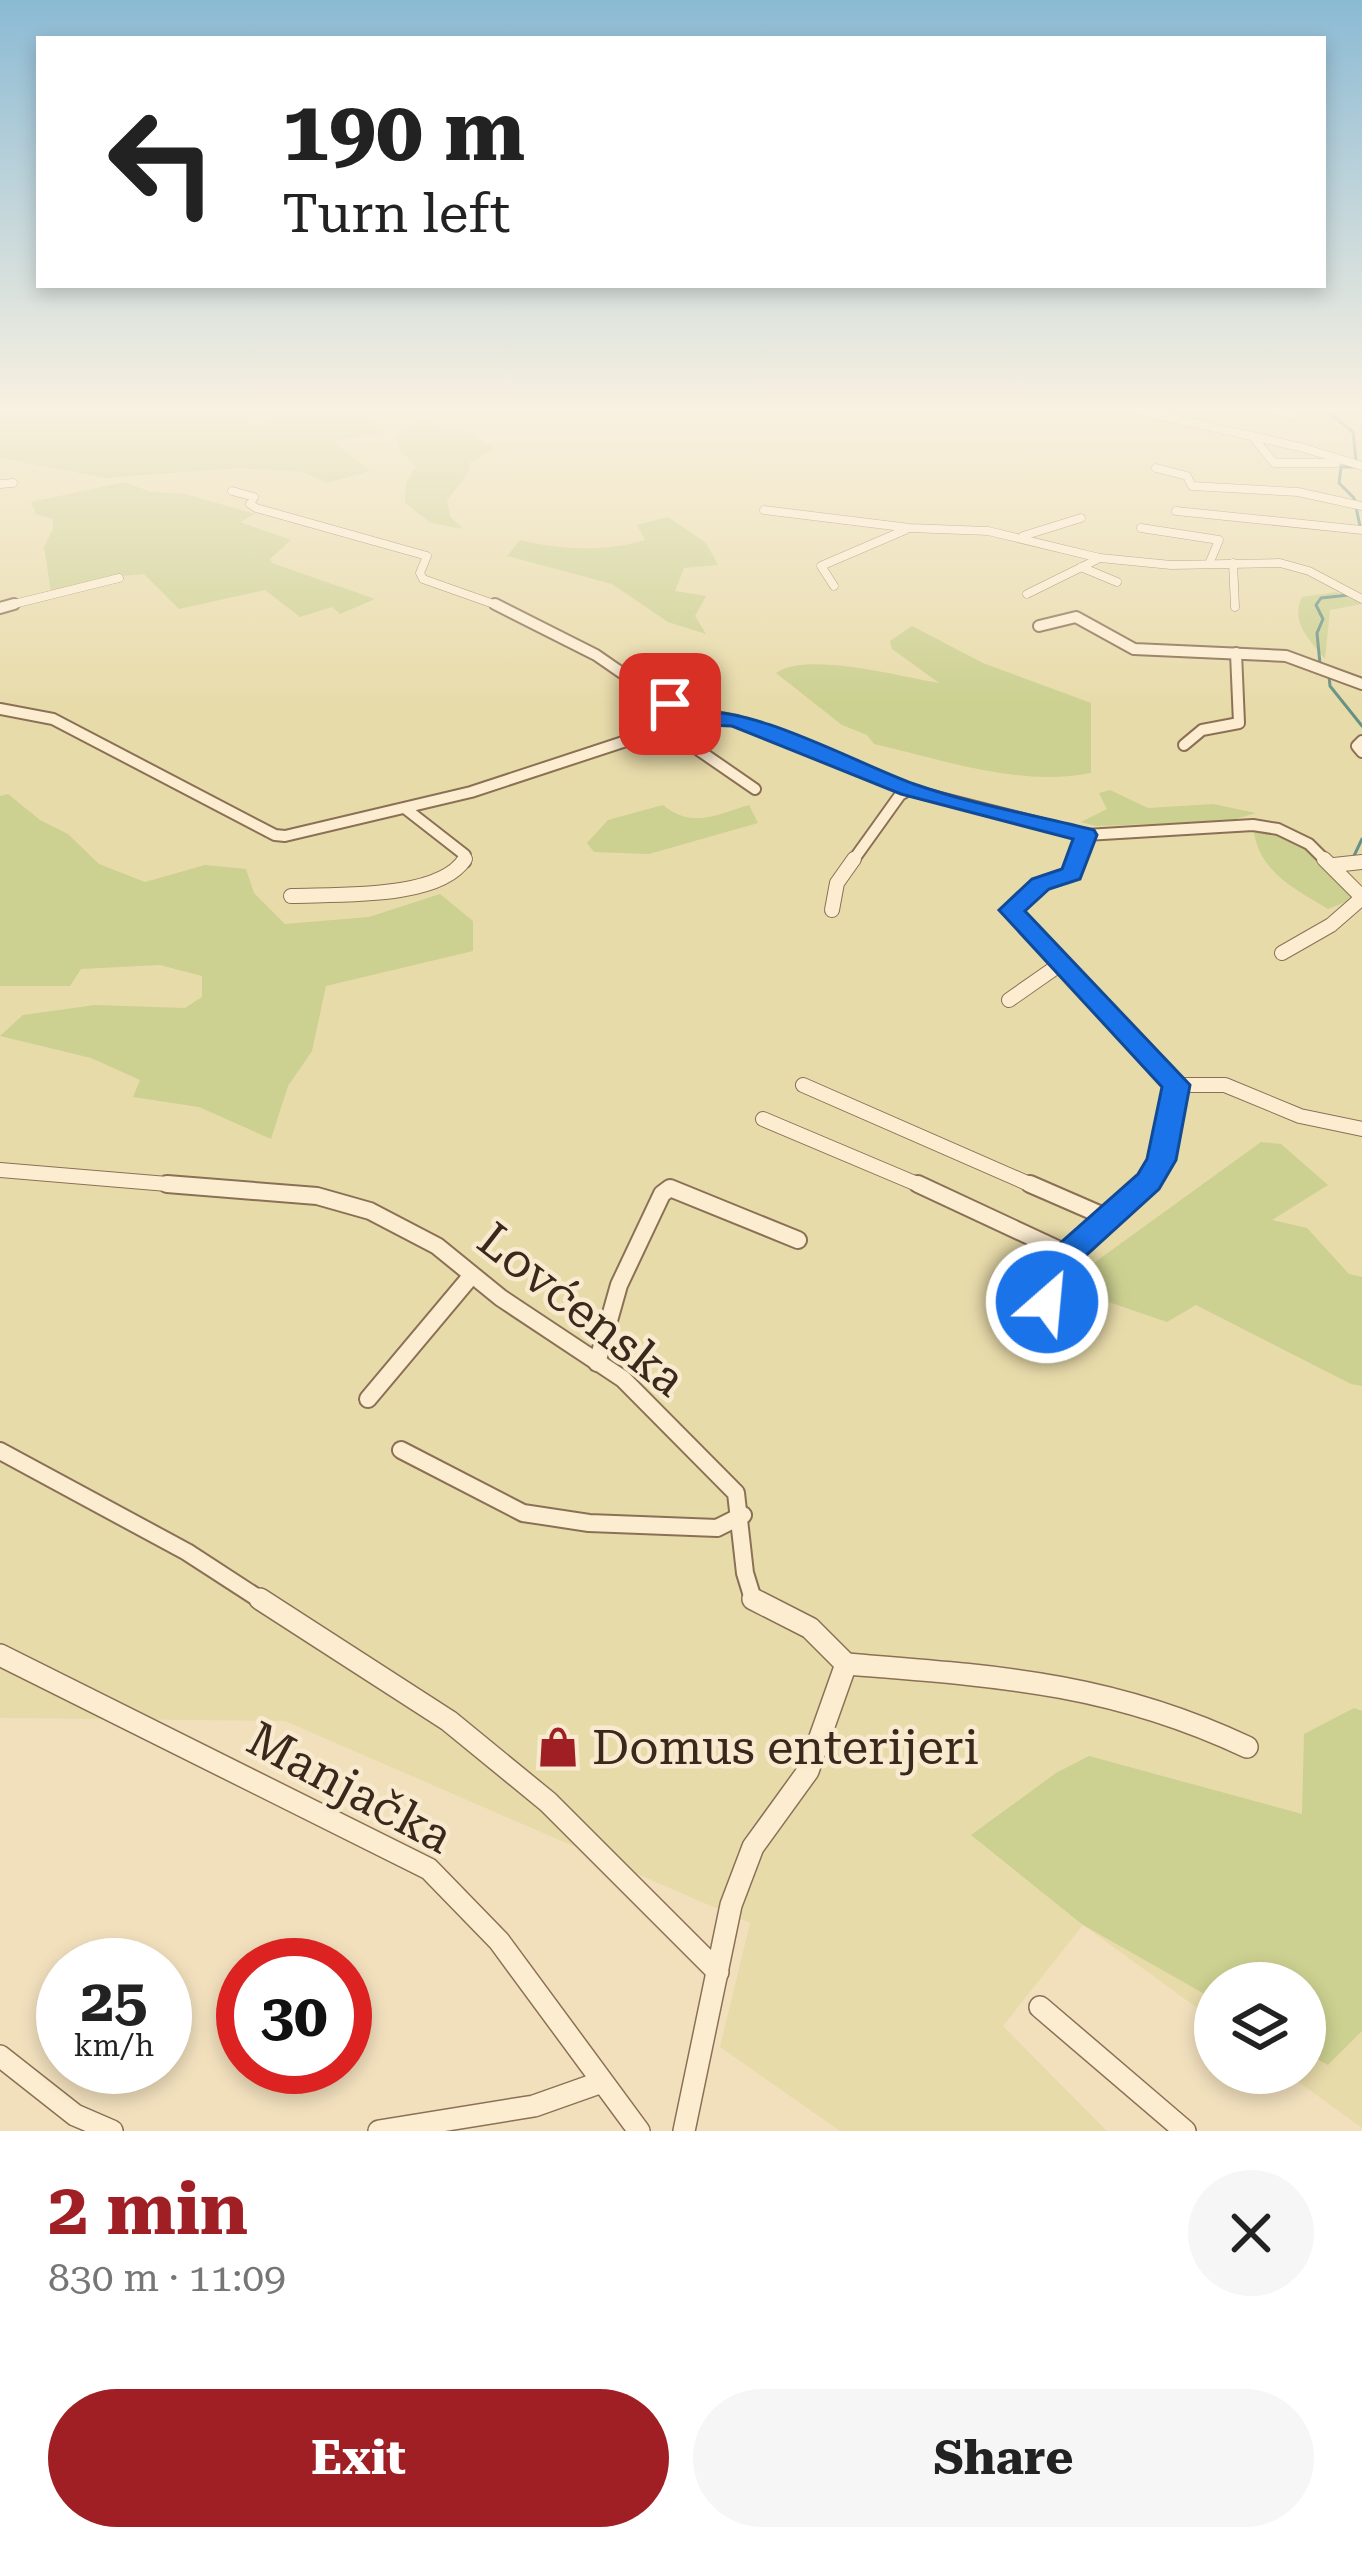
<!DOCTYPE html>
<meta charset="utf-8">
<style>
body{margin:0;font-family:"Roboto Serif",serif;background:#f6f6f6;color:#222;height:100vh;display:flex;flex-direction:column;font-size:45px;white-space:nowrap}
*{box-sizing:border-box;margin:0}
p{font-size:39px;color:#767676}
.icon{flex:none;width:66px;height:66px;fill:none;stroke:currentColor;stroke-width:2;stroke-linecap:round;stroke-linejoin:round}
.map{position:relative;height:2131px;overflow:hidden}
.panel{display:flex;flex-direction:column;background:#fff;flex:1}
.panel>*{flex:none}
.top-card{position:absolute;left:36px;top:36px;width:1290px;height:252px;border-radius:0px;box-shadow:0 6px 18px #0003;background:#fff;color:#222;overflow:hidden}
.tools{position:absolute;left:1194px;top:1962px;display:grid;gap:24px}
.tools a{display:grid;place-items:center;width:132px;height:132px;border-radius:50%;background:#fff;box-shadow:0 6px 18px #0003;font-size:60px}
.speed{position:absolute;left:36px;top:1938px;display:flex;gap:24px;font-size:60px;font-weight:700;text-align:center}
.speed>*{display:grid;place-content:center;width:156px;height:156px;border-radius:50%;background:#fff;box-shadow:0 6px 18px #0003;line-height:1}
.speed small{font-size:30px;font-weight:400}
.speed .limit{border:18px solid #d22;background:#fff;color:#111}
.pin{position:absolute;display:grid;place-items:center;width:102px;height:102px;color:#fff;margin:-51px;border-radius:24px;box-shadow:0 6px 18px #0006}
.me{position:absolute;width:132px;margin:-66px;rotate:27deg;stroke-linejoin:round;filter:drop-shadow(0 0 9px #0008)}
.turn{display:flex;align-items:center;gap:42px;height:252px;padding:0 48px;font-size:54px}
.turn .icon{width:156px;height:156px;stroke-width:2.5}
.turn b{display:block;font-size:84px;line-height:102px}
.round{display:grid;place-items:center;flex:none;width:126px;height:126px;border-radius:63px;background:#f6f6f6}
.head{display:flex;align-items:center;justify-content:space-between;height:204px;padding:0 48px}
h1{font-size:72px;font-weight:700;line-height:90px;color:#a01f25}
.button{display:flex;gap:24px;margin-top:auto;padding:24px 48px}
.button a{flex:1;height:138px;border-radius:72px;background:#a01f25;color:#fff;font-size:48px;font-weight:700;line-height:138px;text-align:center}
.button a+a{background:#f6f6f6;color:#222}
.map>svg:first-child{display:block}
.farmland{fill:#e8dbaa}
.green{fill:#ccd090}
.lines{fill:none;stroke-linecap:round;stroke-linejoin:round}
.stream{stroke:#689185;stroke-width:3}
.minor-far4-casing{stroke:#8b7055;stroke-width:9}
.minor-far3-casing{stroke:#8b7055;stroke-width:14}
.minor-far2-casing{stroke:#8b7055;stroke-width:16}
.minor-far1-casing{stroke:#8b7055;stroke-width:20}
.minor-casing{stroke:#8b7055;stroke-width:24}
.minor-far4{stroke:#fcedd1;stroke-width:8}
.minor-far3{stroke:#fcedd1;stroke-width:10}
.minor-far2{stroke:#fcedd1;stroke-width:14}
.minor-far1{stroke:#fcedd1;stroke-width:16}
.minor{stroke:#fcedd1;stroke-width:21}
.route{fill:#1a73e8;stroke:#114b97;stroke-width:3}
.labels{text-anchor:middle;stroke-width:9;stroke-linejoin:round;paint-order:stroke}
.near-street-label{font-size:48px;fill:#39281b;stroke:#f8eace}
.near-poi-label{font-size:48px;fill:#39281b;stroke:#f8eace;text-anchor:start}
</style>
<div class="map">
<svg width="1362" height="2131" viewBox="0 0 1362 2131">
<rect width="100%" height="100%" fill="#f2e0bd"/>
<!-- farmland -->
<path class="farmland" d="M0,407H1362V2128L1286,2073H1305V1983H1215V2021L1083,1925L1003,2026L1107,2131H840L720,2047L750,1923L285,1721L0,1718Z"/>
<!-- green -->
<g class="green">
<path d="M135,407H216L255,426L314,409L348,407L385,433L333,441L370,471L328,483L302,472L239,468L106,478L0,458V417L64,408L126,411Z"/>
<path d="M423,421L443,431L466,432L495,448L469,463L468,474L447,500L450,516L463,529L431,523L405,503L406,483L416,467L398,447L395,435Z"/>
<path d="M125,482L150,492L185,494L255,514L240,522L291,540L270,559L272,563L375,599L340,614L332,607L300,617L265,590L179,609L144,574L100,578L51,592L44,547L53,529V519L36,514L31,502Z"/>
<path d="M668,517L706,543L718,565L684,568L675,591L706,596L695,616L706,634L668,622L612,584L507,556L520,540C561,550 605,552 645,540L637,525Z"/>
<path d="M1336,592L1362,604L1330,610L1325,659C1309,639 1290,622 1302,597Z"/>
<path d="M912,626L983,663L1091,703V773C1019,787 944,760 874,744L867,735L842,725L776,673C806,651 902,677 939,683L892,649L890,641Z"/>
<path d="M1110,790L1148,808L1213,804L1256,813L1229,821L1096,826L1081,822L1107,809L1099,793Z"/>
<path d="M8,794L40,820L68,834L99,864L145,882L205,865L246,869L254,893L285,924L369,917L440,894L473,921V951L326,986L312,1051L288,1086L271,1139L199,1107L133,1097L140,1080L91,1058L0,1036L23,1015L95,1005L185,1008L202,997V976L160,965L81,969L70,986H0V796Z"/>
<path d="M663,805C692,829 716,815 749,805L758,823L649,854L594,852L587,843L608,820Z"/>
<path d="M1253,825C1300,836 1328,855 1353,899L1328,909C1292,887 1257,871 1253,825Z"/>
<path d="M1261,1142L1281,1144L1328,1185L1272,1220L1307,1228L1349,1274L1362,1277V1386L1351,1384L1196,1305L1167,1322L1062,1286Z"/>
<path d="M1354,1708L1362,1711V2031L1328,2065L1305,2052V1983H1215V2000L1083,1925L971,1835L1056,1773L1089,1756L1302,1814L1304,1734Z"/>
</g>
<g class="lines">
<!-- stream -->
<g class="stream">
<path d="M1346,407L1331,414L1353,432L1356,460"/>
<path d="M1354,467H1341L1339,483L1354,498L1360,526"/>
<path d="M1320,664L1317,633L1323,619L1316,605L1321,598L1349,595"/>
<path d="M1329,676L1330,686L1362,726"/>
<path d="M1353,858L1362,839"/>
</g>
<!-- minor-far4 casing -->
<g class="minor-far4-casing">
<g id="minor-far4">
<path d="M1122,407L1300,447L1362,466"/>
<path d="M1257,407L1295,415"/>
<path d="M1253,437L1274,463H1336"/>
<path d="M1156,468L1187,476L1192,486L1298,492L1362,506"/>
<path d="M0,484L13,483"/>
<path d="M232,491L254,497L250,504L256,508L427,556L420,573L423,579L502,607"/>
<path d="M764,510L910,528L988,531L1100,558L1171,565L1280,563L1309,571L1362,599"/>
<path d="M1176,511L1362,530"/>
<path d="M1141,528L1219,540L1209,564"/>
<path d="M1023,536L1081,518"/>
<path d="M1233,563L1235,607"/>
<path d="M1081,567L1117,582"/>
<path d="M834,586L821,566L905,530"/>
<path d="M1027,594L1100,558"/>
<path d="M2,607L119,578"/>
</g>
</g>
<!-- minor-far3 casing -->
<g class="minor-far3-casing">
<g id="minor-far3">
<path d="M495,604L596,655L690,720L710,716L737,721L909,790L1086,835L1253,825L1278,829L1309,844L1327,862"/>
<path d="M0,608L14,604"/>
<path d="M1039,626L1076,617L1134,649L1286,656L1362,684"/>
<path d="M0,709L53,719L275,835L285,836L471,792L690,720"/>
<path d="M668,729L755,789"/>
<path d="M1362,741L1357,746L1362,752"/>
<path d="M1184,745L1202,730L1239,723L1236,653"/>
<path d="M406,809L465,855V862"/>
<path d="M852,862L900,795L909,790"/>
<path d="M1076,862L1086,835"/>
</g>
</g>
<!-- minor-far2 casing -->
<g class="minor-far2-casing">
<g id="minor-far2">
<path d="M1077,859L1072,874L1040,885L1011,910L1177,1085"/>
<path d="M1324,859L1362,897"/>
<path d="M1334,865L1362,862"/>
<path d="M291,896C336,894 439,900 465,859"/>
<path d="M832,910L837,883L854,859"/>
<path d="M1282,953L1331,925L1362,898"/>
<path d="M1009,1000L1062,963"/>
<path d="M803,1085L1036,1187"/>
<path d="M1177,1085H1225L1300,1116L1362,1129"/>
<path d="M763,1119L924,1187"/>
<path d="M0,1170L203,1187"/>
<path d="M1142,1187L1162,1159L1177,1085"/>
</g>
</g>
<!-- minor-far1 casing -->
<g class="minor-far1-casing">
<g id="minor-far1">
<path d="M167,1184L317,1196L370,1211L437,1246L501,1298L623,1379L736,1493L745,1573L753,1599L759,1602"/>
<path d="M918,1184L1068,1254"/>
<path d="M1030,1184L1106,1217"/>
<path d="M1047,1302L1068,1254L1145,1184"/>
<path d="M597,1363L619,1285L662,1194L670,1188L798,1240"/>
<path d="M368,1399L472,1275"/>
<path d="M401,1450L523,1513L589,1523L717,1528L743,1515"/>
<path d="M0,1451L187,1552L264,1602"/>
</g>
</g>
<!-- minor casing -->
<g class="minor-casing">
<g id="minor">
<path d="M260,1599L449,1721L548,1802L718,1972"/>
<path d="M0,1655L429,1869L499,1941L639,2131"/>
<path d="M846,1664C995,1676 1109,1682 1247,1747"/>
<path d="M1040,2007L1185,2131"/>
<path d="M0,2056L75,2115L112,2131"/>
<path d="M379,2131L534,2106L599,2083"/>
<path d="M684,2131L731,1905L753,1847L808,1771L846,1664L810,1628L753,1599"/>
</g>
</g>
<!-- minor-far4 -->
<use href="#minor-far4" class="minor-far4"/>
<!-- minor-far3 -->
<use href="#minor-far3" class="minor-far3"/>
<!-- minor-far2 -->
<use href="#minor-far2" class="minor-far2"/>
<!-- minor-far1 -->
<use href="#minor-far1" class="minor-far1"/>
<!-- minor -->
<use href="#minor" class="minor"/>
</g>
<!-- sky -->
<linearGradient id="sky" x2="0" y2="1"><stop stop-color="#8bbad4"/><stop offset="0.58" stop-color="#f9f1e1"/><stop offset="1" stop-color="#f9f1e1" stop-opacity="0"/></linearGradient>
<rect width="1362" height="705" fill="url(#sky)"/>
<!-- route -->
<path class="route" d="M670,698L694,713C749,703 858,764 914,784C971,804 1034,815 1094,830L1097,835L1080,879L1049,889L1025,911L1190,1085L1176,1160L1159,1189L1080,1261L1058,1310L1047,1314L1036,1310L1031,1302L1057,1246L1138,1174L1147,1159L1162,1087L999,910L1032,879L1062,869L1073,839L901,794L732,726L683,724L660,704Z"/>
<!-- icons -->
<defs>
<g id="shop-bare" transform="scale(3.24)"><path d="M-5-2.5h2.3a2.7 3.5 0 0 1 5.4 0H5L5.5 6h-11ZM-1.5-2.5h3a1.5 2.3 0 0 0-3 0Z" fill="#a01f25" stroke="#f8eace" stroke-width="2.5" paint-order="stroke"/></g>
</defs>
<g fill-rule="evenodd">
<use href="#shop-bare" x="558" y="1747"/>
</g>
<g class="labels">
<!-- near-street labels -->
<g class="near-street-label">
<text transform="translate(582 1309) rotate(38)" y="17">Lovćenska</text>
<text transform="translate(350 1787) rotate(28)" y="17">Manjačka</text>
</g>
<!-- near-poi labels -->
<g class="near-poi-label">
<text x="592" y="1764">Domus enterijeri</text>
</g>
</g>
</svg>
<div class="tools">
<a><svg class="icon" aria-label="layers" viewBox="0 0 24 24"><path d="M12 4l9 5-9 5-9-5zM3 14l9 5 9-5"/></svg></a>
</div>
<div class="speed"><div>25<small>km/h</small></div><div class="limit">30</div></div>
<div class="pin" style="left:670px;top:704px;background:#d93025"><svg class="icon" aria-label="arrive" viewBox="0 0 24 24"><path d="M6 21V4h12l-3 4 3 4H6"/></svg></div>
<svg class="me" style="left:1047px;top:1302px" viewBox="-20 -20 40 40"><circle r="17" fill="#1a73e8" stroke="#fff" stroke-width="3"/><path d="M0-11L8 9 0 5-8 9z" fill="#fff"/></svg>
<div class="top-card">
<div class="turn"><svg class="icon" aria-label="left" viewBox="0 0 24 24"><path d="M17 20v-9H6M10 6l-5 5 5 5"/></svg><div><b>190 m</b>Turn left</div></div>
</div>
</div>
<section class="panel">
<div class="head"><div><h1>2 min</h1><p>830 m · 11:09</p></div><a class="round"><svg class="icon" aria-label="close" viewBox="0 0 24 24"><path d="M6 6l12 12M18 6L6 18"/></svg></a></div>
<div class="button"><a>Exit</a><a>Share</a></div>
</section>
